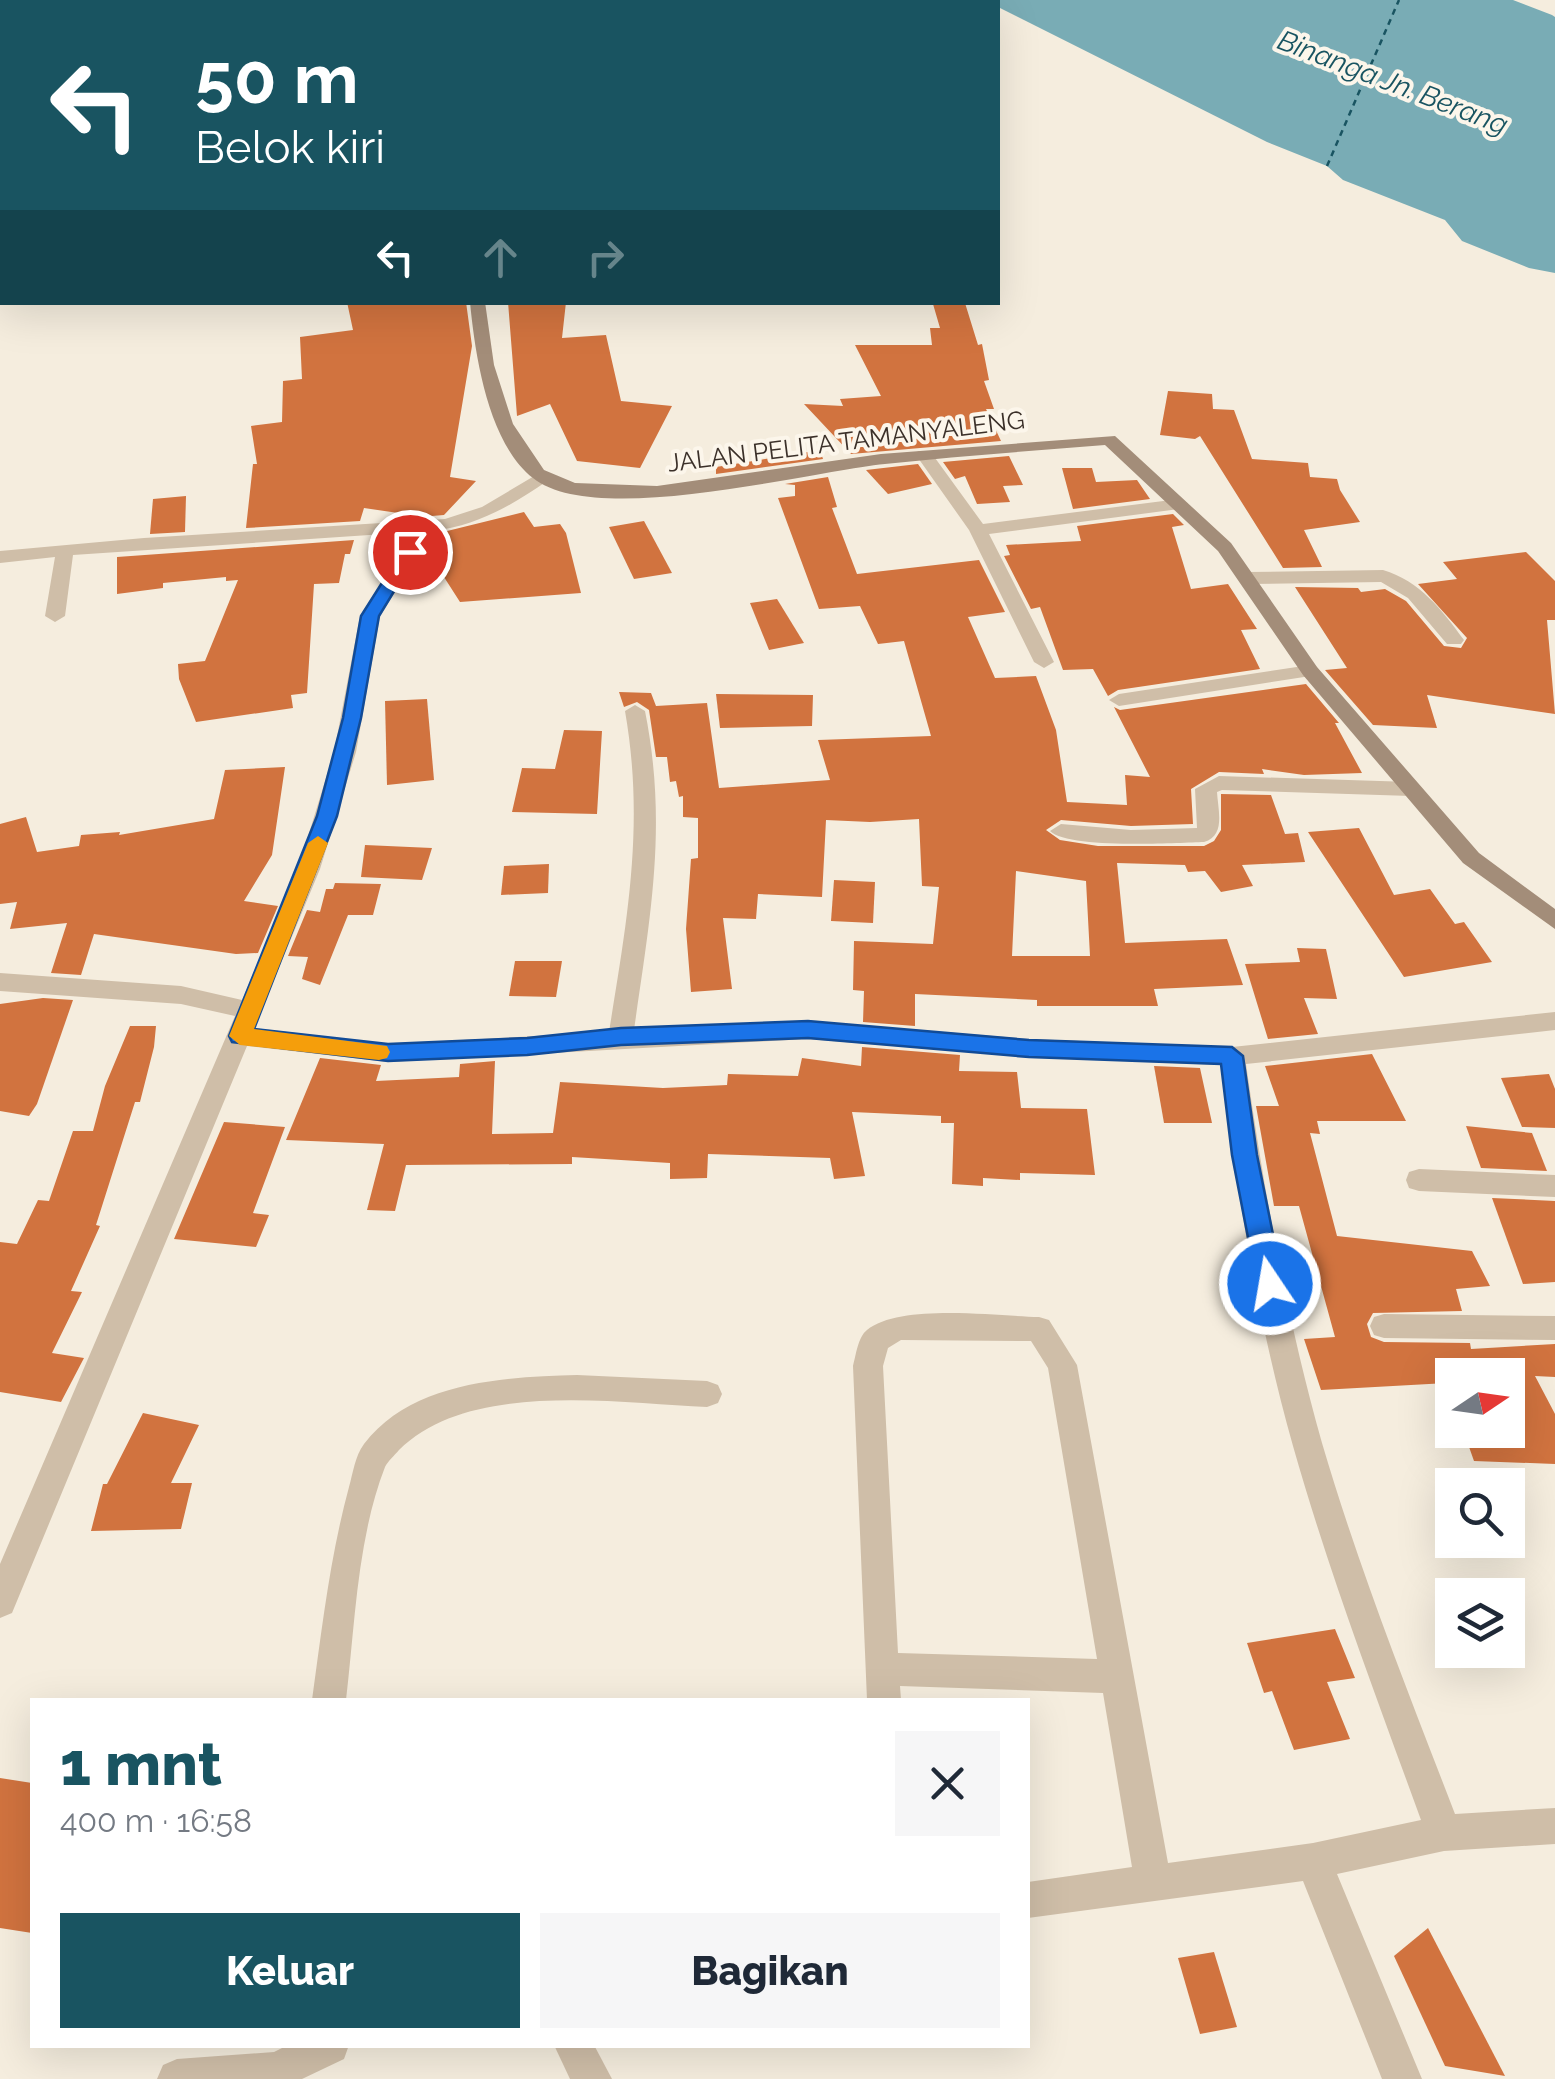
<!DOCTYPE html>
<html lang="id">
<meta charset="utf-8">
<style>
body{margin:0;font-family:Raleway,sans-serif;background:#f6f6f7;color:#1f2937;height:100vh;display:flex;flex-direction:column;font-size:38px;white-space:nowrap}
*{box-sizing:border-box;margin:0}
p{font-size:32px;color:#747a83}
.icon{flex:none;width:55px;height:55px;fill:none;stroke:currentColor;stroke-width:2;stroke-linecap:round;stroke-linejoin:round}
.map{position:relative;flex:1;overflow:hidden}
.details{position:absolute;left:30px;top:1698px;width:1000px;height:350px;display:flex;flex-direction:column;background:#fff;border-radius:0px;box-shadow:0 10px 40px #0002}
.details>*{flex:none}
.top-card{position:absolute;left:0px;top:0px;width:1000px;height:305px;box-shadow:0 10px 40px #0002;background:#195461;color:#fff;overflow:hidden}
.needle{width:65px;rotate:77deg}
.controls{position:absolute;left:1435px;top:1358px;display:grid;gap:20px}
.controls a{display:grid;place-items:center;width:90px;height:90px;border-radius:0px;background:#fff;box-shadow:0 10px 40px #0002;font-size:50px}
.pin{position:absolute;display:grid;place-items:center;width:85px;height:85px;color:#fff;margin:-42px;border:5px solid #fff;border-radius:50%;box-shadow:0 2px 10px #0007}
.me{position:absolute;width:110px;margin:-55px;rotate:348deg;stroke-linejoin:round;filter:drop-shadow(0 0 8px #0008)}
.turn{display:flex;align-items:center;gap:35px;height:210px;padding:0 30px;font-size:45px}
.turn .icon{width:130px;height:130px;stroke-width:2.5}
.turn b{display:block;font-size:70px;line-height:85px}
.lanes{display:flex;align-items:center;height:95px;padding:0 30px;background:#0003;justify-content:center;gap:50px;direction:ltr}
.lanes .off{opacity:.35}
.round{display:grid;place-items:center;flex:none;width:105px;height:105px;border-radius:0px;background:#f6f6f7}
.head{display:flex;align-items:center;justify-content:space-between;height:170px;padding:0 30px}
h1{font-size:60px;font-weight:800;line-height:75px;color:#195461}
.button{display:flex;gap:20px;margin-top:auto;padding:20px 30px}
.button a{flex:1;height:115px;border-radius:0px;background:#195461;color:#fff;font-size:40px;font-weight:800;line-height:115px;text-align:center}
.button a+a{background:#f6f6f7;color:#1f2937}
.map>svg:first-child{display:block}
.water{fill:#79acb5}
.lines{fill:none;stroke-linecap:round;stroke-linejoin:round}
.ferry{stroke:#195461;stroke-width:2.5;stroke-dasharray:6 5;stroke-linecap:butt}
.building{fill:#d1733f;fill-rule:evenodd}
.street{fill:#cfbea8;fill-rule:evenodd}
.secondary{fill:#a38d79;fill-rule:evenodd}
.route{fill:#1a73e8;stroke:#114b97;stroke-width:2.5}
.slow{fill:#f59e0b}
.labels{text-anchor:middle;stroke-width:8;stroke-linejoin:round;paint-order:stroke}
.far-street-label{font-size:25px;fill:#3b3029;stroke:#fcf6eb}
.far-water-label{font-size:28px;font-style:italic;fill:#195461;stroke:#fcf6eb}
</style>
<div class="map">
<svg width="1555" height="2079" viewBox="0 0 1555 2079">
<rect width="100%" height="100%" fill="#f5edde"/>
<!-- water -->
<path class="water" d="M980,0H1513L1552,15L1555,17V273L1529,268L1462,241L1445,220L1343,180L1327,166L1267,142L998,7V2Z"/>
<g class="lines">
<!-- ferry -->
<path class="ferry" d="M1327,166L1399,0"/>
</g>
<!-- building -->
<g class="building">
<path d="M347,302H466L472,346L450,477L476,481L444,515L407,518L405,514L364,508L360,521L246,528L253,464H257L251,426L282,422L283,381L302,379L300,337L353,330Z"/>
<path d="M508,302H566L562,338L606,335L621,401L672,406L640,468L577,461L550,404L517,416Z"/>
<path d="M965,303L978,345L982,344L989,380L984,381L994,409H986L1001,441L851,454L804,404L843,406L840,399L881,396L855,345H932L930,328H940L933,304Z"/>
<path d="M1168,391L1212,394L1213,409L1234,410L1252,459L1308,463L1310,477L1337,479L1340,490L1360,522L1304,530L1322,567L1283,568L1200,436L1195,439L1160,435Z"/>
<path d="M820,450L823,459L716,474V467Z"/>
<path d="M1009,456L1023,485L1003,486L1010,502L977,504L965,476L955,479L943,462Z"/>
<path d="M918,464L932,484L888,494L866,470Z"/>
<path d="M1062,468H1092L1096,482L1137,480L1150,499L1073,509Z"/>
<path d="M828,477L837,507L832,508L857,574L979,560L1005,612L968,617L995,678L1036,676L1056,730L1067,802L1127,805L1125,775L1150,777L1114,707L1120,710L1306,684L1339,723H1335L1362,773L1304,775L1262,769L1264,774L1219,772L1191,789L1193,824L1131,826L1061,820L1046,830L1060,840L1098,846H1204L1214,841L1221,830V794L1271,795L1285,834L1298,833L1305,862L1242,865L1253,886L1221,892L1205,871L1188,872L1185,865L1117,863L1125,943L1227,939L1243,985L1154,989L1158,1006H1037V1000L915,994V1026L863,1022L864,991L853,990L854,941L933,944L939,887L922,886L919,819L870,822L826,820L822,897L758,894L756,919L723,918L732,989L691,992L686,929L691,859L698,858V818L683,817V796L679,797L676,781L670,782L667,757H656L649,710L637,702L624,707L619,692L651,693L656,706L707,703L719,788L830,780L818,740L931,736L904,641L878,644L860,606L819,609L778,498L795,496V485L785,484ZM1016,871L1086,881L1090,956H1012Z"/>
<path d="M186,496L185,532L150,534L153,499Z"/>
<path d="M524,512L534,527L560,524L566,533L581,593L460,602L426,549L435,534Z"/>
<path d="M1173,514L1184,525L1172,527L1191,589L1228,584L1257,629L1241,630L1260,669L1118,690L1108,696L1093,669L1063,670L1040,607L1031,609L1004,556L1010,555L1006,545L1081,541L1077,526Z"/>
<path d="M644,521L672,573L634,579L609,527Z"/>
<path d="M354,540L350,554H345L339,583L314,584L307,693L291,695L293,708L196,722L179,679L178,664L205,661L238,580L226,581V577L163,583V588L117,594V557Z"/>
<path d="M1526,552L1555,581V620H1547L1555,714L1427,695L1437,728L1373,725L1325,670L1347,668L1295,587L1358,588L1361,592L1385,589L1406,601L1444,646L1461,648L1467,638L1418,584L1457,579L1443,562Z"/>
<path d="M777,599L804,643L769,650L750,603Z"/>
<path d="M716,694L813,695L812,726L720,728Z"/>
<path d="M427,699L434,780L387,785L385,701Z"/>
<path d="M564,730L602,731L597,814L512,812L522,768L555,769Z"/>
<path d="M285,767L272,855L244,901L278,906L258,953L236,954L94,934L81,975L51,973L67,923L10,929L17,902L0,904V824L26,817L37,852L79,846L81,835L120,832L119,835L214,819L225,770Z"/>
<path d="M1359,828L1394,895L1430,889L1455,924L1464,922L1492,962L1404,977L1308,832Z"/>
<path d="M365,845L432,848L422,880L361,877Z"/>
<path d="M549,864L548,893L501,895L504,866Z"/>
<path d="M834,880L875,882L873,923L831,921Z"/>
<path d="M335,883L381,884L373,915H348L320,985L302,979L308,957L288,956L307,910L320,912L326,889H333Z"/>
<path d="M1297,948L1326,949L1337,999L1304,998L1318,1034L1268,1039L1245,964L1300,962Z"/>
<path d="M515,961H562L556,997L509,996Z"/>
<path d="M43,998L73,1000L37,1104L29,1116L0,1111V1004Z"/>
<path d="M130,1026H156L154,1047L140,1102H135L96,1225L100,1226L71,1291L82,1292L52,1353L84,1358L61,1402L0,1392V1242L17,1244L38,1200L49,1201L73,1131H93L105,1086Z"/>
<path d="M862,1047L960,1055L959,1071L1017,1072L1021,1108L1087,1109L1095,1175L1020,1173V1180L983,1178V1186L952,1184L954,1123H941V1116L852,1112L865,1176L834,1179L830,1158L708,1154L707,1178L670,1179V1163L572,1157V1164L406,1165L395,1211L367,1210L384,1144L286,1140L320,1058L381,1065L376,1081L459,1077L460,1064L495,1061L492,1134L553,1133L560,1082L663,1088L727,1085L728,1074L798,1076L802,1058L861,1066Z"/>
<path d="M1372,1054L1406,1121H1317L1320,1134L1310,1133L1337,1236L1472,1251L1490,1286L1456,1289L1462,1311L1373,1313L1367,1324L1371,1337L1384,1342L1470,1343L1471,1349L1555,1344V1377L1535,1376L1555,1414V1464L1474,1461L1463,1430H1508V1375H1452V1399L1447,1383L1321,1390L1304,1339L1335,1337L1299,1206H1274L1256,1106H1279L1265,1066Z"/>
<path d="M1154,1066L1200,1068L1212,1123H1164Z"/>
<path d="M1549,1074L1555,1089V1128L1522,1127L1501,1078Z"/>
<path d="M224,1122L285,1127L253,1213L269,1215L256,1247L174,1239Z"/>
<path d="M1466,1126L1532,1133L1547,1171L1481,1168Z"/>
<path d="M1492,1198L1555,1201V1282L1523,1284Z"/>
<path d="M143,1413L199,1425L171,1483H192L181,1529L91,1531L103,1484H107Z"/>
<path d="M1335,1629L1355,1678L1327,1682L1350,1739L1294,1750L1272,1691L1264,1693L1247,1643Z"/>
<path d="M0,1778L32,1783V1933L0,1928Z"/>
<path d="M1428,1928L1505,2076L1445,2066L1394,1956Z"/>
<path d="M1214,1952L1237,2027L1200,2034L1178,1958Z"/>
</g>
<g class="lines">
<!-- street -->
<g class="street">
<path d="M918,451H930L983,524L1179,499L1188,504L1179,509L989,534L1054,662L1044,668L1034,662L969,530L916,455Z"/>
<path d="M541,472L547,473V481C511,506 478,525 433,531L380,616L356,752L320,869L254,1028L388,1044L609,1032C627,920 645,825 625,711L635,705L645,711C668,826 650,917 634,1030L807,1021L1029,1039L1232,1047L1555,1012V1030L1246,1064C1264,1191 1287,1319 1322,1443C1359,1569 1408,1692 1455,1814L1555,1808V1844L1444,1851L1337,1874L1422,2079H1382L1303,1881L1028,1918V1882L1132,1867L1103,1693L900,1686L901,1700H867L853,1366C856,1355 858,1337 867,1330C900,1303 996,1316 1039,1317L1049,1320L1077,1365L1168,1863L1313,1843L1421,1820C1376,1696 1329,1573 1293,1446C1258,1322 1237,1193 1221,1065L1029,1057L807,1039L388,1062L247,1046L12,1613L0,1618V1564L235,1016L181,1004L0,991V973L181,986L242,1000L298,869L334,752L360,616L414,532L73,555L65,616L55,622L45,616L55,557L0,563V551L144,538L445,519L482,507ZM901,1340L1031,1341L1048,1368L1097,1659L898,1653L883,1366L888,1348Z"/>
<path d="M1383,570C1420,581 1442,610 1464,640L1461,644H1447L1408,598L1381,582L1247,584L1238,578L1247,572Z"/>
<path d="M1310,665L1317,667V675L1119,706L1109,700L1119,694Z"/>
<path d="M1219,776L1411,782L1422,789L1411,796L1222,790L1217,792C1218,810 1226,836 1204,842C1175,843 1067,849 1050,831L1061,824L1131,830L1197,828L1195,789Z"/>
<path d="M1419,1169L1555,1175V1197L1419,1191L1409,1188L1406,1180L1409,1172Z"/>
<path d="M1384,1314L1555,1316V1340L1384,1338L1374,1335L1370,1326L1374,1317Z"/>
<path d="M577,1375L707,1381L718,1385L722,1394L718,1403L707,1407C616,1403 469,1380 399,1450C394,1456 388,1461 385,1467C357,1539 355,1625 346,1700H312C322,1628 330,1557 349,1487C353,1473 355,1456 364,1444C412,1381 506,1377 577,1375Z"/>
<path d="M288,2045H349L344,2059L302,2079H157L163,2065L177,2059L274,2052Z"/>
<path d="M554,2045H594L612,2079H570Z"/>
</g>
<!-- secondary -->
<g class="secondary">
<path d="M0,88L2,89V95L0,96Z"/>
<path d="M470,302H485L494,365L513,424L544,470L575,483L657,486L881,454L1115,436L1231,543L1317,667L1479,853L1555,909V929L1463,863L1303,675L1218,551L1105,445C1032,451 958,456 885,464C807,472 595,528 533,478C488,443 475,355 470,302Z"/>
</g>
</g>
<!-- route -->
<path class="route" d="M404,548L418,552L379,616L361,718L337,816L254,1029L388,1044L527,1038L621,1028L808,1021L1029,1040L1232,1047L1243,1056L1257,1155L1283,1284L1279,1292L1270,1295L1261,1292L1257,1284L1232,1155L1221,1064L1029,1057L808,1038L621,1045L527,1055L388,1061L232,1042L229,1036L317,816L343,718L361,616Z"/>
<!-- slow -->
<path class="slow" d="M318,836L328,843L254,1029L387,1046L390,1052L387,1058L379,1060L240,1045L229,1036L308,843Z"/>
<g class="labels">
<!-- far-street labels -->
<g class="far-street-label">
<text transform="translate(846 441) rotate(-7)" y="9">JALAN PELITA TAMANYALENG</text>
</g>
<!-- far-water labels -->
<g class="far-water-label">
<text transform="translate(1393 82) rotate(21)" y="10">Binanga Jn. Berang</text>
</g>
</g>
</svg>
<div class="controls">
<a><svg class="needle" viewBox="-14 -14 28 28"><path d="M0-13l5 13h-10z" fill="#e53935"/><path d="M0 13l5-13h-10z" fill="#747a83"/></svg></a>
<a><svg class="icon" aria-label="search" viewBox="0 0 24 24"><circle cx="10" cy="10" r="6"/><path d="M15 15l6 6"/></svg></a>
<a><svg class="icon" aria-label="layers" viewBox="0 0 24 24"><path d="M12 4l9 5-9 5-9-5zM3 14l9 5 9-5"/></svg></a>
</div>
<div class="pin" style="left:410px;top:552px;background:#d93025"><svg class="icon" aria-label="arrive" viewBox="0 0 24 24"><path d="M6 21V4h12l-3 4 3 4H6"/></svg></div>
<svg class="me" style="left:1270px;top:1284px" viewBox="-20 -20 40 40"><circle r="17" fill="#1a73e8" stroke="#fff" stroke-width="3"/><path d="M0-11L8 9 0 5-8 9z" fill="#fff"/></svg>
<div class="top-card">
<div class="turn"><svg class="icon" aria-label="left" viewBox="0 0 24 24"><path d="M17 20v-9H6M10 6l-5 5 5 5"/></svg><div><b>50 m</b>Belok kiri</div></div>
<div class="lanes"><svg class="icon" aria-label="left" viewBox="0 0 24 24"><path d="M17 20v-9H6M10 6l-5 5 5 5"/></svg><svg class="icon off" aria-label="ahead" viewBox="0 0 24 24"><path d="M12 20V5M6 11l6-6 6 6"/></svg><svg class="icon off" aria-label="right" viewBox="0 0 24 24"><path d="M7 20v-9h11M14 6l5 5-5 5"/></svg></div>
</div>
<section class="details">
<div class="head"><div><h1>1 mnt</h1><p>400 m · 16:58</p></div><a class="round"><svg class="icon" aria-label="close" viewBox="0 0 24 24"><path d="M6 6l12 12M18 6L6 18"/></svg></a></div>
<div class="button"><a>Keluar</a><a>Bagikan</a></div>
</section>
</div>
